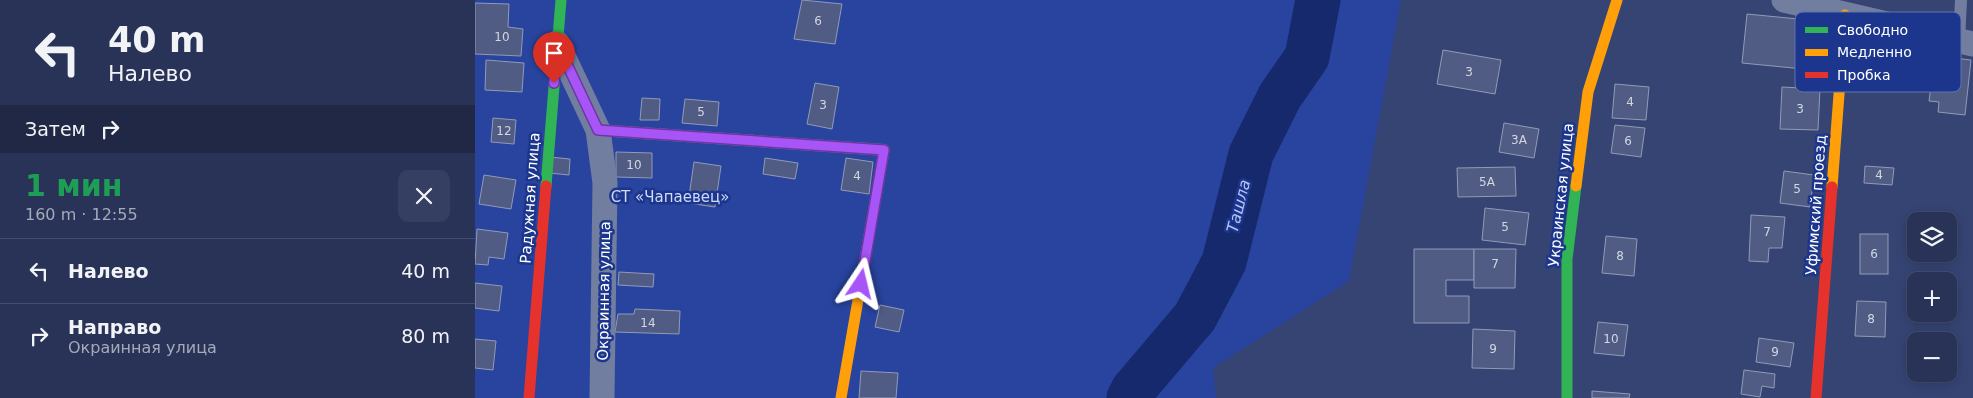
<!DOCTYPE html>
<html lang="ru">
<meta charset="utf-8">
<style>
body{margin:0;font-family:"DejaVu Sans",sans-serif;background:#343f61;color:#f1f3f6;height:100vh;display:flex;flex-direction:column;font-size:19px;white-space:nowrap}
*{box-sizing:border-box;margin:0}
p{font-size:16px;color:#a5aaba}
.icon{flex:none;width:28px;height:28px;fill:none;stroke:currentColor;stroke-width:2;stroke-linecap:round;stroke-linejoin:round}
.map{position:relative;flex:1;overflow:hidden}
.panel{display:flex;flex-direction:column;background:#283357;width:475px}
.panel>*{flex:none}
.hud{background:#283357;color:#f1f3f6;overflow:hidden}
.tools{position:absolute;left:1432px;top:212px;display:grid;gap:10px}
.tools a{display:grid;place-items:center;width:50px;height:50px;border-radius:10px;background:#283357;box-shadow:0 2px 12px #0003,0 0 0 1px #444e6d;font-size:25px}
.pin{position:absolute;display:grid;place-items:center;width:42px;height:42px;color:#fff;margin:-51px -21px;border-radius:50% 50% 50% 0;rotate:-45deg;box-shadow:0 0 5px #0007}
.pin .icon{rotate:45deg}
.me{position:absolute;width:55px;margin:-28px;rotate:10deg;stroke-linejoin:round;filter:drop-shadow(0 0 4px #0008)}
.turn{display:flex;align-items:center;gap:18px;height:105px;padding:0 25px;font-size:22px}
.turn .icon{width:65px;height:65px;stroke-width:2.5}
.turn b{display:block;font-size:35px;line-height:42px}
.then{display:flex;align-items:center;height:48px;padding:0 25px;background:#0003;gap:10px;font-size:19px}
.round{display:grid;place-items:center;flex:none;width:52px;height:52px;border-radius:10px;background:#343f61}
.overview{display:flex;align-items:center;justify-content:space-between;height:85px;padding:0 25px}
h1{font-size:30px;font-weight:700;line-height:38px;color:#1e9e55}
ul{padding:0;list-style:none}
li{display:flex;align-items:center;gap:15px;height:65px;padding:0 25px;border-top:1px solid #444e6d}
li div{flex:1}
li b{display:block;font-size:19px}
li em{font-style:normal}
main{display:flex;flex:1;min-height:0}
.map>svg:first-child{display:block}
.green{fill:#28449f}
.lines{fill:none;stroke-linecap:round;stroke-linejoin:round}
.river{stroke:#16296d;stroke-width:45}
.building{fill:#505c83;stroke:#929ab6}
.lane{stroke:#727e9f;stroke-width:12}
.street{stroke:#727e9f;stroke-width:25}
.fast{stroke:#30b455;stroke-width:11}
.slow{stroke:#ff9f0a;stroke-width:11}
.jam{stroke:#e5322d;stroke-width:11}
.route-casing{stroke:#6d37a1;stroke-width:12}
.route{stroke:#a855f7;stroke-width:9}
.labels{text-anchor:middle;stroke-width:5;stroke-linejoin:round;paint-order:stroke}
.number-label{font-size:12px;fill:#d3d6e0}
.street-label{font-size:15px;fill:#fff;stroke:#1c368e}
.park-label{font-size:15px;fill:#d0daf9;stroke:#1c368e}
.water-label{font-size:16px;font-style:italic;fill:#b6c5f4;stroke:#1c368e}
.key{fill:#1c368e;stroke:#6072b0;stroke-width:1}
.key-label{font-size:14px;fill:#fff}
</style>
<main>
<section class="panel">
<div class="hud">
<div class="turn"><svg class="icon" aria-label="left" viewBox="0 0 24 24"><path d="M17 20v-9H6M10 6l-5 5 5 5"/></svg><div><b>40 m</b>Налево</div></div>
<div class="then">Затем<svg class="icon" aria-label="right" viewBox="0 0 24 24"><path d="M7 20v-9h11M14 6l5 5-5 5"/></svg></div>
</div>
<div class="overview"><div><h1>1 мин</h1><p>160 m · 12:55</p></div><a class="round"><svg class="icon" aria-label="close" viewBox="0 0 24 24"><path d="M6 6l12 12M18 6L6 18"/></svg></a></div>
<ul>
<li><svg class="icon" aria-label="left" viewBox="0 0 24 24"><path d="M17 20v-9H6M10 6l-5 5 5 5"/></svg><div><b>Налево</b></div><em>40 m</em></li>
<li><svg class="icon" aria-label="right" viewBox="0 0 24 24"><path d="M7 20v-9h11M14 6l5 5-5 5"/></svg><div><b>Направо</b><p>Окраинная улица</p></div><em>80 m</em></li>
</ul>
</section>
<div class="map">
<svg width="1498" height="398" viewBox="0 0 1498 398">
<rect width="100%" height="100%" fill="#364474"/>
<!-- green -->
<path class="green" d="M0,0H926L874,281L738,368L741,398H0Z"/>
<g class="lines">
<!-- river -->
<path class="river" d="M654,398L658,390L720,317L749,262L776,154L805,96L832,57L843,0"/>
</g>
<!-- building -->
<g class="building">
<path d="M327,0L367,4L360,44L319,39Z"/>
<path d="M0,3L34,4L33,27L48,29L46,56L0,54Z"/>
<path d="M1272,14L1354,22L1349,71L1267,63Z"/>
<path d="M968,50L1026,60L1020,94L962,84Z"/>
<path d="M1463,56L1496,60L1490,115L1463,112L1464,102L1454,101L1457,78H1460Z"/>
<path d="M11,60L49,63L47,92L10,90Z"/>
<path d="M340,83L364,87L357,129L332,124Z"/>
<path d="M1140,84L1174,87L1171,120L1137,118Z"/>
<path d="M1307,87L1345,89L1343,130L1305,129Z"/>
<path d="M167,98L185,99L184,120H165Z"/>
<path d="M210,99L244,102L242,126L207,123Z"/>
<path d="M18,118L41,120L39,144L16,142Z"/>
<path d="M1029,123L1064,129L1059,158L1024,152Z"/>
<path d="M1140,125L1170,128L1166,157L1136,153Z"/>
<path d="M141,152L177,153V178L141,177Z"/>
<path d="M75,157L95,159L94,175L74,173Z"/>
<path d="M290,158L323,163L320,179L288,174Z"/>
<path d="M371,158L398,162L394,194L366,190Z"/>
<path d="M219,162L246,166L240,207L213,203Z"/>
<path d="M1390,166L1419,168L1417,185L1389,183Z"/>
<path d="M1040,167L1041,196L983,197L982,168Z"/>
<path d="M1309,171L1339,175L1335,207L1305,203Z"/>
<path d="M9,175L41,180L36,209L4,204Z"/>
<path d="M1010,208L1054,213L1050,245L1007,240Z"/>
<path d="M1276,215L1310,217L1307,248H1294L1293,262L1274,261Z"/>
<path d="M2,229L33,233L29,259L14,257L13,265L0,264Z"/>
<rect x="1385" y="234" width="28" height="40"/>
<path d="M1131,236L1162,239L1159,276L1127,273Z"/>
<path d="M939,249H999V280H971V296H994V323H939Z"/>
<path d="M999,249H1041L1040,288H999Z"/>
<path d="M144,272L179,274L178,287L143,285Z"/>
<path d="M0,283L27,286L24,311L0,308Z"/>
<path d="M1382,301L1411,302L1410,337L1380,336Z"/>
<path d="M405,305L429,310L424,332L400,327Z"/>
<path d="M160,309L205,311L204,334L140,332L143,314H159Z"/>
<path d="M1123,322L1153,325L1149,356L1119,353Z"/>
<path d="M998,329L1040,331L1039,369L997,368Z"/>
<path d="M1284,338L1319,343L1315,367L1281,362Z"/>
<path d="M0,339L21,341L18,370L0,368Z"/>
<path d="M1269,370L1300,374L1299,388L1287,386L1285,397L1266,394Z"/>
<path d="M386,371L423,373L421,398H384Z"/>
<path d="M1117,391L1155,394L1154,398H1117Z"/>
</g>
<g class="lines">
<!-- lane -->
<g class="lane">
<path d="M1484,42L1486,0"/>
<path d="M123,130L409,150"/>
</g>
<!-- street -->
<g class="street">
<path d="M1309,0L1498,44"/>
<path d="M82,43L123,130L130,183L127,398"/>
</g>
<!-- fast -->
<g class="fast">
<path d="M71,186L86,0"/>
<path d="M1092,398V259L1101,186"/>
</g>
<!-- slow -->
<g class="slow">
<path d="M1101,186L1113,92L1142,0"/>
<path d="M1357,187L1370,15"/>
<path d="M366,398L409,150"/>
</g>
<!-- jam -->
<g class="jam">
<path d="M54,398L71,186"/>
<path d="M1341,398L1357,187"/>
</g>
</g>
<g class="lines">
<!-- route casing -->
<g class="route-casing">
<path id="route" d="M79,83L82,43L123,130L409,150L386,284"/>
</g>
<!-- route -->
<use href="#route" class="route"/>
</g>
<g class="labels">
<!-- number labels -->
<g class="number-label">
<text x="343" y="25">6</text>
<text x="27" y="41">10</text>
<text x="994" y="76">3</text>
<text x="1155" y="106">4</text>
<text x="348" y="109">3</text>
<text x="1325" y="113">3</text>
<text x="226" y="116">5</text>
<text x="29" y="135">12</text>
<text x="1044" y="144">3А</text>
<text x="1153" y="145">6</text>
<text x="159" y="169">10</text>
<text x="1404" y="179">4</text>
<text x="382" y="180">4</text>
<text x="1012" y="186">5А</text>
<text x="1322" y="193">5</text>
<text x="1030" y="231">5</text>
<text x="1292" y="236">7</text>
<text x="1399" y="258">6</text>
<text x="1145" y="260">8</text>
<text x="1020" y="268">7</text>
<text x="1396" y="323">8</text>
<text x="173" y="327">14</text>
<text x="1136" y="343">10</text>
<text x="1018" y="353">9</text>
<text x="1300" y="356">9</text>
</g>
<!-- street labels -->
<g class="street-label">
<text transform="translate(1086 195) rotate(-84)" y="5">Украинская улица</text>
<text transform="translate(55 198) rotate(-86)" y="5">Радужная улица</text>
<text transform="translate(1341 205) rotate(-86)" y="5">Уфимский проезд</text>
<text transform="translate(129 291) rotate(-89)" y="5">Окраинная улица</text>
</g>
<!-- park labels -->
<g class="park-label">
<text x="195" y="202">СТ «Чапаевец»</text>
</g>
<!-- water labels -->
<g class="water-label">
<text transform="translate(763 206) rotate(-76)" y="6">Ташла</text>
</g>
</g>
<!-- legend -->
<rect x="1320" y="12" width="166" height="80" rx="8" class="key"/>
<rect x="1330" y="27" width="23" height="6" fill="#30b455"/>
<rect x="1330" y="49" width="23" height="7" fill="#ff9f0a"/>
<rect x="1330" y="72" width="23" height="6" fill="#e5322d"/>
<g class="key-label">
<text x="1362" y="35">Свободно</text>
<text x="1362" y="57">Медленно</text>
<text x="1362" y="80">Пробка</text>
</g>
</svg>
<div class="tools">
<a><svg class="icon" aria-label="layers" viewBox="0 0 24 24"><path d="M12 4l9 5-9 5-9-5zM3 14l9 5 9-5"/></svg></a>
<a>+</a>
<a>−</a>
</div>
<div class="pin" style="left:79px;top:83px;background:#d93025"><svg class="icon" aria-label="arrive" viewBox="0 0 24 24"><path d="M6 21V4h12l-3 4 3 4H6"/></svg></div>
<svg class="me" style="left:386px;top:284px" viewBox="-20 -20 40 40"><path d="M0-17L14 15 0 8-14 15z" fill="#a855f7" stroke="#fff" stroke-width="4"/></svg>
</div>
</main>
